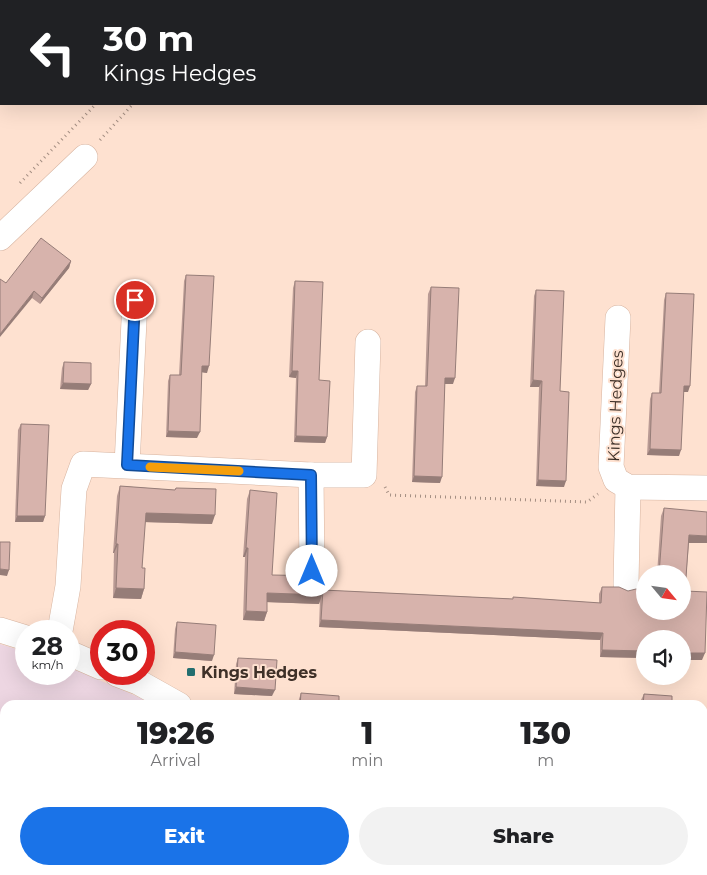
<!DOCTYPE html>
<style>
body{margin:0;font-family:Montserrat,sans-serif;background:#f2f2f2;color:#202124;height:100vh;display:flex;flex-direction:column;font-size:19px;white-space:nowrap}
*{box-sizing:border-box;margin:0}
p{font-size:16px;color:#757577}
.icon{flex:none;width:28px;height:28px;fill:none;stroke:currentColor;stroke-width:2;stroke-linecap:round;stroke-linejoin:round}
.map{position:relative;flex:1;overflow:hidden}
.panel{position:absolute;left:0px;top:700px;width:708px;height:175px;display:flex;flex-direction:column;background:#fff;border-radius:15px 15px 0 0;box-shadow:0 5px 20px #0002}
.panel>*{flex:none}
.guide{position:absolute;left:0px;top:0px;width:708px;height:105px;box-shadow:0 5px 20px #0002;background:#202124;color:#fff;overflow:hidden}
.needle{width:32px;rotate:119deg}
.controls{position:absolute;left:636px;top:565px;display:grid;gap:10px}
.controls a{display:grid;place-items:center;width:55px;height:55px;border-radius:50%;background:#fff;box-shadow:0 5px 20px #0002;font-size:25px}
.speed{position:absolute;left:15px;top:620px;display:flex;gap:10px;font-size:25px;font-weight:700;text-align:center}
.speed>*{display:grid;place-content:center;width:65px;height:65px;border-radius:50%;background:#fff;box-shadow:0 5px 20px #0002;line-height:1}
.speed small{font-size:12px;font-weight:400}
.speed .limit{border:8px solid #d22;background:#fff;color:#111}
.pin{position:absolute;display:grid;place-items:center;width:42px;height:42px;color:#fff;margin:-21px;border:2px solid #fff;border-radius:50%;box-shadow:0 1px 5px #0007}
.me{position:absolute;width:55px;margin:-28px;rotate:0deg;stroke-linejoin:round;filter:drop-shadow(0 0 4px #0008)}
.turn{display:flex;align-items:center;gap:18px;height:105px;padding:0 20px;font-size:22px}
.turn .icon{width:65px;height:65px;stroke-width:2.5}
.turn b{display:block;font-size:35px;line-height:42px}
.eta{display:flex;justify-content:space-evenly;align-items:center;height:85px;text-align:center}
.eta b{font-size:30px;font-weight:800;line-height:35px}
.button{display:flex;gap:10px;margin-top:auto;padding:10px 20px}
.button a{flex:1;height:58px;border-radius:30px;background:#1a73e8;color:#fff;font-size:20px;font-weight:800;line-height:58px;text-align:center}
.button a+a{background:#f2f2f2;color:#202124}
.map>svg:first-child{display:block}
.education{fill:#edd6e2}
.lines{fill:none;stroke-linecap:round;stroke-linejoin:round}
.minor-casing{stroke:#d7b4a0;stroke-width:26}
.path{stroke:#a48e82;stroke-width:3;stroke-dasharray:1 4;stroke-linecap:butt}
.minor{stroke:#fff;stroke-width:25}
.wall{fill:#b99a94}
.shaded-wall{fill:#967d78}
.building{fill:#d7b3ac;stroke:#967d78}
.route-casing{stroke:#114b97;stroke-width:12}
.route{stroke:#1a73e8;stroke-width:9}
.slow{stroke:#f59e0b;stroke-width:9}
.poi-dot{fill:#236e6f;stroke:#fee1d0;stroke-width:2}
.labels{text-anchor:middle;stroke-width:4;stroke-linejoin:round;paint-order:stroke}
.street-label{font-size:16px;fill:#3e3028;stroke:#fee1d0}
.poi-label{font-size:16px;font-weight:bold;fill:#3e3028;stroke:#fee1d0;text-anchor:start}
</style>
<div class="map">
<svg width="707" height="875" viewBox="0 0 707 875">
<rect width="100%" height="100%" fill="#fee1d0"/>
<!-- education -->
<path class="education" d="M0,644L26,652V674H69V667L157,705H5V870H479V875H0Z"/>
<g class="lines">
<!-- minor casing -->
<g class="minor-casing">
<g id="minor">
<path d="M0,238L85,157"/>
<path d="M618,318L611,467L616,480L628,487L707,488"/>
<path d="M127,465L135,300"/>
<path d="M311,475L312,571"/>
<path d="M626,584L628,487"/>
<path d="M0,630L26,638"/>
<path d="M60,631L68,586L74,489L83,464L311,475H364L368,342"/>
<path d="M69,653L101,667"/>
<path d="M117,674L138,682L179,705"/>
<path d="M702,780L707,778"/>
</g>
</g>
<!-- path -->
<g class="path">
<path d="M191,1L192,0"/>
<path d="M225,1L226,0"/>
<path d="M100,140L133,104"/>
<path d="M20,183L96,104"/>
<path d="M385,487L389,495L587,502L598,494"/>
<path d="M486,870V875"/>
</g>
<!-- minor -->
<use href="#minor" class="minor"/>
</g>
<!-- wall -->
<g class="wall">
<path d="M71,261L69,268L40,304L32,298L6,283Z"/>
<path d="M186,275L207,373L202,372L197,438L166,437L168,381L170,375H179L184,281Z"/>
<path d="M295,281L319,380L327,437L325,443L294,442L296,378L289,377L293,288Z"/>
<path d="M431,287L453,384H445L440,483L412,482L415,392L417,386H425L428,294Z"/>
<path d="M536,290L560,391L564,487L536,486L539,387H530L534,296Z"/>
<path d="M666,293L688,392H683L679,456L647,455L650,399L652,393H659L664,300Z"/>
<path d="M64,362L91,384L88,390L60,389L62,368Z"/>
<path d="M21,424L45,516L43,522H15L18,430Z"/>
<path d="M120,486L175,490L176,488L212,524L145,522L142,568L144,589L141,599L113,598L114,553H113L117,496Z"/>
<path d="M250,490L272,575L322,594L323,590L513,599V597L599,603V594L602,587L645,611L682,574H657L661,516L664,508L689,543L685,591L702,660L645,639V658L600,657V640L319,627L320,599L319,604L267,602V612L264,621L243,620L245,557H243L247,499Z"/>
<path d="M177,622L212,661L173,658L175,629Z"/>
<path d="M238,658L272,696L234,694L236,664Z"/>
<path d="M301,693L339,705H298L299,699Z"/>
<path d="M644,694L672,705H641V700Z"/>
<rect x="302" y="870" width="168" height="5"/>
<path d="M662,870H702L707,875H662Z"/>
</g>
<!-- shaded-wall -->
<g class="shaded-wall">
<path d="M71,261L69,268L40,304L42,298Z"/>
<path d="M34,291L32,298L0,337V334Z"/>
<path d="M202,366H209L207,373L200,372Z"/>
<path d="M292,371H298L296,378L289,377Z"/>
<path d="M445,378H455L453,384H443Z"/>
<path d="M533,380L542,381L539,387H530Z"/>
<path d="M63,383L91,384L88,390L60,389Z"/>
<path d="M684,386H690L688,392H681Z"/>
<path d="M168,431L200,432L197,438L166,437Z"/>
<path d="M296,436L327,437L325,443L294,442Z"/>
<path d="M650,449L681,450L679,456L647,455Z"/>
<path d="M414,476L442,477L440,483L412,482Z"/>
<path d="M538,480L566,481L564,487L536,486Z"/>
<path d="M146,513L215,515L212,524L142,522Z"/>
<path d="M17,516H45L43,522H15Z"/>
<path d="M689,535L707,536V543H686Z"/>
<path d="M116,544H118L114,553H113Z"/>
<path d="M246,548H248L245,557H243Z"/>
<path d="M0,569L9,570L7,576L0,575Z"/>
<path d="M116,588L144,589L141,599L113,598Z"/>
<path d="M267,593L322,595L319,604L264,602Z"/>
<path d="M246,611L267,612L264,621L243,620Z"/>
<path d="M321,620L603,633L600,640L319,627Z"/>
<path d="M602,650L645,651V658L600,657Z"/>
<path d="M175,652L214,655L212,661L173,658Z"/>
<path d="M682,653H705L702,660H682Z"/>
<path d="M236,687L275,690L272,696L234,694Z"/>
<path d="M702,866H707V875H664L666,870H702Z"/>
</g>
<!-- building -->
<g class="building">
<path d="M41,238L71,261L42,298L34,291L0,334V279L6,283Z"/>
<path d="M186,275L214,276L209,366H202L200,432L168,431L170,375H181Z"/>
<path d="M295,281L323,282L319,380L330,381L327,437L296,436L298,371H292Z"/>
<path d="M431,287L459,288L455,378H445L442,477L414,476L417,386H427Z"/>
<path d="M536,290L564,291L560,391L569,392L566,481L538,480L542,381L533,380Z"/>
<path d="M666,293L694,294L690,386H684L681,450L650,449L652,393H661Z"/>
<path d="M64,362L91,363V384L63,383Z"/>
<path d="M21,424L49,425L45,516H17Z"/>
<path d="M120,486L175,490L176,488L216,489L215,515L146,513L142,568H145L144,589L116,588L118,544H116Z"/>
<path d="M250,490L277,493L272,575L323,576L322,595L267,593V612L246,611L248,548H246Z"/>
<path d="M664,508L707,512V536L689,535L685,591L707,592L705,653H682V639H645V651L602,650L603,633L321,620L323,590L513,599V597L601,603L602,587H619L628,591L636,589L645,590V611H682V574H659Z"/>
<path d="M0,542H10L9,570L0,569Z"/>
<path d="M177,622L216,625L214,655L175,652Z"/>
<path d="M238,658L277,660L275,690L236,687Z"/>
<path d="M301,693L339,696V705H300Z"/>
<path d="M644,694L672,696V705H643Z"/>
<rect x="702" y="826" width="5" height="40"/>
<rect x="305" y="870" width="165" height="5"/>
<rect x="566" y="870" width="59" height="5"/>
</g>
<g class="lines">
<!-- route casing -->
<g class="route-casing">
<path id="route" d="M135,300L127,465L311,475L312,571"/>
</g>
<!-- route -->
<use href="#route" class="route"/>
<!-- slow -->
<path class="slow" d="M150,467L239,471"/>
</g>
<!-- markers -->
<rect class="poi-dot" x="186" y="667" width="10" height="10" rx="2.5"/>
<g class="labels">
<!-- street labels -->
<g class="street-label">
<text transform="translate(615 406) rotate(-88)" y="6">Kings Hedges</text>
</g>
<!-- poi labels -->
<g class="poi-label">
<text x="201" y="678">Kings Hedges</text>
</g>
</g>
</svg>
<div class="controls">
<a><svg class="needle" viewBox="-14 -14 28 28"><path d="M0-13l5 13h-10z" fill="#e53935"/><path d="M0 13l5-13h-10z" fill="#757577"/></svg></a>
<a><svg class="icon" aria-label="sound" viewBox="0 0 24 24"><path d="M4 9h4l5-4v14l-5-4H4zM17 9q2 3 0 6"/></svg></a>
</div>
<div class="speed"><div>28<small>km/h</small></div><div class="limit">30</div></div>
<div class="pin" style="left:135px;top:300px;background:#d93025"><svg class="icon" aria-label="arrive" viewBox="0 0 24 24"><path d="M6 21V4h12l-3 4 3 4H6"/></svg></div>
<svg class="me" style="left:312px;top:571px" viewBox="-20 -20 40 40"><circle r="19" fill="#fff"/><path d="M0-13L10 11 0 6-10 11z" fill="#1a73e8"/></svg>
<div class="guide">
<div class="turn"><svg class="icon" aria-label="left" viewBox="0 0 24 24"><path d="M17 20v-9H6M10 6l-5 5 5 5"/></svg><div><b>30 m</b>Kings Hedges</div></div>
</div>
<section class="panel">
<div class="eta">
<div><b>19:26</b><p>Arrival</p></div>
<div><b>1</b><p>min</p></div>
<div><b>130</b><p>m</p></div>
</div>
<div class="button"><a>Exit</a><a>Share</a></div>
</section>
</div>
